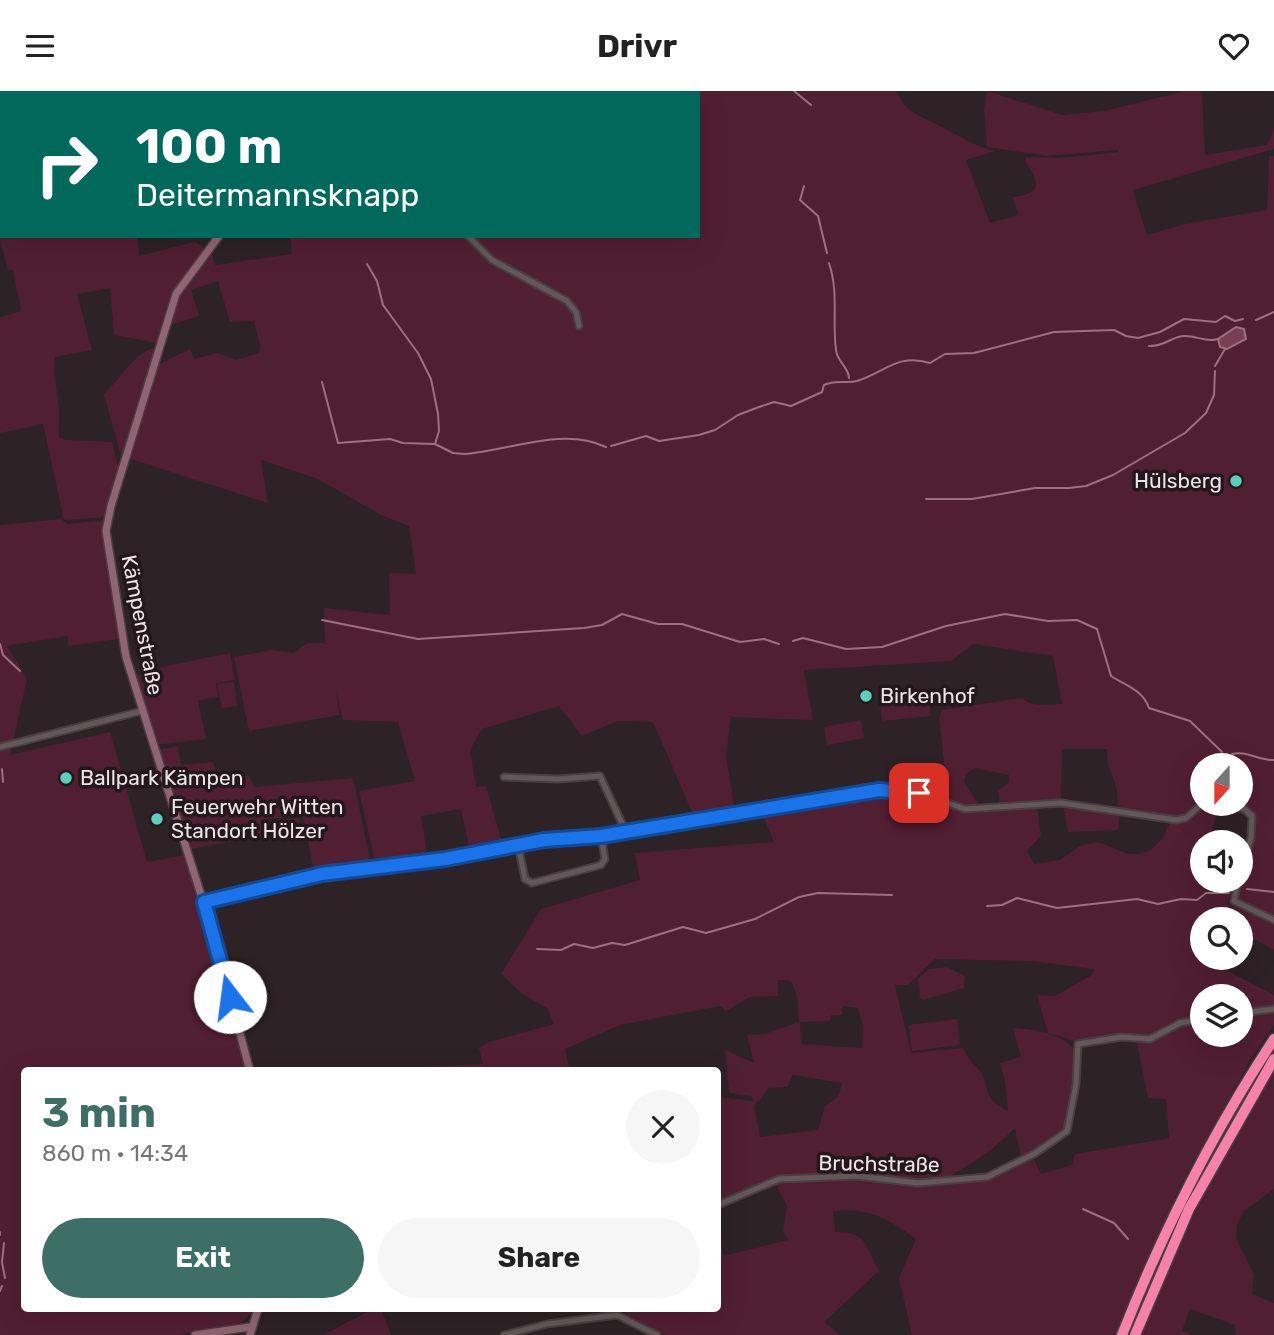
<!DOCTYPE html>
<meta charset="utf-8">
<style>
body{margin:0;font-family:Rubik,sans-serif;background:#f6f6f6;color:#222;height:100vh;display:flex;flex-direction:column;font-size:26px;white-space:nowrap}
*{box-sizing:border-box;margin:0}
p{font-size:23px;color:#767676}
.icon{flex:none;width:38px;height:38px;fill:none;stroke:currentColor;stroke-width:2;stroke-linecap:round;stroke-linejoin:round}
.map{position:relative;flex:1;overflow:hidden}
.details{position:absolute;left:21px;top:976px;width:700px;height:245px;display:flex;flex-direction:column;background:#fff;border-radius:7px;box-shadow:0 7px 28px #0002}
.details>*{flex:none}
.hud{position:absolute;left:0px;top:0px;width:700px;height:147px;box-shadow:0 7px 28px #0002;background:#00695c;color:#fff;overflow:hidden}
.needle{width:46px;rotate:201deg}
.tools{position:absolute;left:1190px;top:662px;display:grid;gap:14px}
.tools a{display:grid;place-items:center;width:63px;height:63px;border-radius:50%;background:#fff;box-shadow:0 7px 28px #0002;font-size:35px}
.pin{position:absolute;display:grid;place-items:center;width:60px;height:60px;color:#fff;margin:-30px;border-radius:14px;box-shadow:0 4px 10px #0006}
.me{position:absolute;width:77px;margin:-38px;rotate:345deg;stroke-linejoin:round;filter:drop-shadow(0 0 5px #0008)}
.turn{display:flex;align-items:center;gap:24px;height:147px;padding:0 21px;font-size:32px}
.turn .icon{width:91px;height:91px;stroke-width:2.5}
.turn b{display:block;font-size:49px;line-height:60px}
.round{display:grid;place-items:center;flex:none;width:74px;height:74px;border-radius:37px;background:#f6f6f6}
.headline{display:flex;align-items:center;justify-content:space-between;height:119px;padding:0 21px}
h1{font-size:42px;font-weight:700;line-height:52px;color:#3d6f66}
.primary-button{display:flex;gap:14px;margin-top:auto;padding:14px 21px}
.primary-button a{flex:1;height:80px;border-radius:42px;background:#3d6f66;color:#fff;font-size:28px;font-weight:700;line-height:80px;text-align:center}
.primary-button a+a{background:#f6f6f6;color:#222}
header{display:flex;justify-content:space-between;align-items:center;height:91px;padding:0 21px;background:#fff;font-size:32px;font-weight:700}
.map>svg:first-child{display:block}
.green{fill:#511f32;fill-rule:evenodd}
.water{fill:#794053;stroke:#9c717f;stroke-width:2}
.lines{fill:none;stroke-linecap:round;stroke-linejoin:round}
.stream{stroke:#9c717f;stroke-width:2}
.street-casing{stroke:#493f42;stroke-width:9}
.secondary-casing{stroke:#493f42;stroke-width:10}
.highway-casing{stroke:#493f42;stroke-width:13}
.street{stroke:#64575a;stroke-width:5}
.secondary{stroke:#906472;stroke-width:7}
.highway{stroke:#f681a9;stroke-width:10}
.route-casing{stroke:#114b97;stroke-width:18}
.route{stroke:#1a73e8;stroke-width:12}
.poi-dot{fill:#5dceb9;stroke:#23181b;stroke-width:2.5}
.labels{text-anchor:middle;stroke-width:7;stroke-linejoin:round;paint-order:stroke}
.poi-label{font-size:21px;fill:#ece4e6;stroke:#23181b;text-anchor:start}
.street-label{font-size:21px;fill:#ece4e6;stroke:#23181b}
</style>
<header><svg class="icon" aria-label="menu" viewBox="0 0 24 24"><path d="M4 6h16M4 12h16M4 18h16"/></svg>Drivr<svg class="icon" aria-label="heart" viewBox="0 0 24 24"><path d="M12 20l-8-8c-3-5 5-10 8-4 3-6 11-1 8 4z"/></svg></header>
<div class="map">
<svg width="1274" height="1244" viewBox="0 0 1274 1244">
<rect width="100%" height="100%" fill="#2d2225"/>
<!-- green -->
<g class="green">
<path d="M224,0H530L217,2Z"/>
<path d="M538,0H897C905,22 919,24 938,34C958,44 973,55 995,60L966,69L990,132L1019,124L1012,106C1043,103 1040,92 1025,70L1026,66L1060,67L1119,61L1118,59L1047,65L987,56L984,18L987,0L1062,24L1105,20L1185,0H1202L1205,64L1267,54L1274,38V58L1133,99L1147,144L1185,133L1267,119L1269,65H1274V825L1241,813L1236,808L1256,734L1250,719L1225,712H1241V674H1202V711L1179,726L1117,718C1121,689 1106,686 1107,658H1062L1061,710L1000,716L998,700L1009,691V684L975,677L966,683L964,691L981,717L949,712L939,628L942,619L1022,607C1034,618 1048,612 1062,613L1053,565L973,553L951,570L804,579L813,629L731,626L726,665L735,721L695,728L653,631L618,630L582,645L559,615L482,638L470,659L476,696L486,695L503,755L470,761L461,718L421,725L428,768L376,774L359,700L415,690L398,631L343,629L336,599L340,624L249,640L234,566L272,559L294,562L307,552H325L324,517L390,524L389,482L416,483L409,435L381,424L318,388L261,369L268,412L131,368L159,273L190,258L194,268L217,262L236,269L259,262L260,254L254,230L230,231L218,190L191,199L199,225L170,234L183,195L211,160L215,174L292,163L290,145H698V2H534Z"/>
<path d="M0,66L2,145H137L139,165L194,151L205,157L175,200L157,252L114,244L110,197L77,203L92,259L55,266C53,285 57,299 59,317C60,327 58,337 59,346L66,349L112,351L119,381L105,426L64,429L43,333L0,342V226L21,220L13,179H8L0,148Z"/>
<path d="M158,256L122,369L104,303C120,289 136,258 158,256Z"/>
<path d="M61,428L67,433L105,429L120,548L68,555V545L7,555L27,588L10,664L110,641L147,771L185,764L190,775L248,980H24V1218H255L241,1232L178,1244H0V434Z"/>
<path d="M230,562L235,589L216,592L218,606L198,609L206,648L155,654L133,586L166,575Z"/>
<path d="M234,591L237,615L222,617L217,593Z"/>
<path d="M928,597L931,625L882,630L879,603Z"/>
<path d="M861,629L864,647L827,654L824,636Z"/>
<path d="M178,655L181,674L213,671L219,689L249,685L254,696L353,687L371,773L314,782L303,724L261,729L263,745L190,758L157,659Z"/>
<path d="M879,701L919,704L968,721L1037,716L1041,745L1027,760L1034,773L1060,769L1080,755L1098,751L1128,763H1139L1151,759L1163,747L1171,730L1183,731L1204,714H1218L1210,749L1222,751H1202V789H1234L1227,814L1257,822L1274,831V859L1254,848L1241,862V828H1202V866H1237L1226,879L1274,904V934L1251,968L1179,1098L1115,1244H912L899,1187L916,1148C889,1128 868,1116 833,1120L835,1141C868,1141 865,1154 879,1180L824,1231L840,1244H667L631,1228L625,1221L626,1218H718V1143L724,1165L788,1149L783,1140L787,1115L775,1092L863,1086L926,1094L984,1089L1033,1066L1041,1083L1072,1074L1075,1063L1169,1047L1166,1008L1148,1007L1135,943L1078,951L1048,942L1037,904L1055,905L1092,884L1094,878L1030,870L935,868L908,894H895L911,962L963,957C968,967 972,972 979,979C992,994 979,1006 1008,1020L1005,990L1000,972L1021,966L1013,937C1031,938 1065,942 1075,960L1067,1037L1021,1067L1015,1037L990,1060L946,1088L920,1090L856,1083L777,1087L718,1111V1006L754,1010L751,1005L729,1002L725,959L754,972L747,944L765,943L799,931L797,906L791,890L778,889V905L750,906L726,920L720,915L620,934L565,958L570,980H395V977L483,973L479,957L489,951L554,933L547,917L521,902L501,883L541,818L640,789L635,762L774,751L761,720ZM1202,905H1241V943H1202ZM843,915L858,917L863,935L862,957L801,953L800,931L830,930L831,924H842ZM793,984L842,992C840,1004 836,1009 825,1015L818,1039L760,1046L754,1015L769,997L787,996Z"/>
<path d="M1063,714L1120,722L1118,739L1068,741Z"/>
<path d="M299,727L301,742L268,746L266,730Z"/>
<path d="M947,876L965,885L964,897L923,909L920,907L918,888L929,878Z"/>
<path d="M957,928L960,954L912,960L908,934Z"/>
<path d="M1274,982V1098L1244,1120L1237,1133L1236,1147L1254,1184L1252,1203L1274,1212V1244H1235V1234L1190,1218L1182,1240L1193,1244H1142C1175,1152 1223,1066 1274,982Z"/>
<path d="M373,1218H381L391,1244H323Z"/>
</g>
<!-- water -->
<path class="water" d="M1236,236L1244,238L1246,248L1227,258L1220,256L1218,248Z"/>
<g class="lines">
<!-- stream -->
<g class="stream">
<path d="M794,0L811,14"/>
<path d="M804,95L800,109L818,125L827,162"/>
<path d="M829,172C839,202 832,229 836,259C837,271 849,276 849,287"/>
<path d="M367,173L377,190L383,214L418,262L431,288L438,323L439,340L435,353"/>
<path d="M1256,229L1274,221"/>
<path d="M1149,255C1164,256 1171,246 1183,245C1196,244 1206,252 1218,248"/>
<path d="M1215,275L1225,258"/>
<path d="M322,291L338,352L390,348L403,352L435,353L453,362L464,363C509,360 562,335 606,356"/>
<path d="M611,355L646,345L659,350L699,344L715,339L738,324L759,316L774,311L791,315L822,301L824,294C836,288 846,293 857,290C885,281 898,262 930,272L945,263L974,262L1054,241L1114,239L1126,245L1138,247L1160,241L1184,228L1216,231L1225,225L1235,230L1243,228"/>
<path d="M926,408H972L1035,397H1069L1086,395L1113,384L1185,342L1206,322L1214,304L1215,280"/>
<path d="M322,529L418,548L584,537L602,534L622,523L658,533H682L740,551L764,548L779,553"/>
<path d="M793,550L803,547L846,558L882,556L946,535L1005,523L1048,530L1077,529L1097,538L1111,585C1126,595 1143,599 1149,617L1190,630L1222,661"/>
<path d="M0,553L3,564L20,580"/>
<path d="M1232,663C1245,659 1260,670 1274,669"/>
<path d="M2,678L3,691"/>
<path d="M1247,798L1274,801"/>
<path d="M987,815L1002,814L1017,807L1057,817L1137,808L1158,813L1181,808L1197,809L1206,802H1229"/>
<path d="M537,858L561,859L574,853L593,857L612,852L625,854L683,836L706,842L755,828L799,806L818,802L892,804"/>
<path d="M1083,1118L1114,1132L1128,1148"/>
<path d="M0,1141V1144"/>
<path d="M4,1152L2,1171L5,1187"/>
<path d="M0,1200L2,1195"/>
</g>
<!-- street casing -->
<g class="street-casing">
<g id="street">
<path d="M413,0L418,2"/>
<path d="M388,2L394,0"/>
<path d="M530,2L534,0"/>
<path d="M468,145L492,169L567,210L576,221L579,235"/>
<path d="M0,656L142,620"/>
<path d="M504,686L558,688L600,685L626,741"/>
<path d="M1218,712L1244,718L1252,725L1251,747L1241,779"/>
<path d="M518,754L525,788L532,792L601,774L605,768L601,745"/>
<path d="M1238,789L1234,810L1274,829"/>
<path d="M204,811L322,783L445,768L544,749L601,745L879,699L919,702L965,718L1061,712L1176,729L1186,727L1203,712"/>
<path d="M1241,922L1274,918"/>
<path d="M718,1114L779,1088L857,1085L918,1092L987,1086L1034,1063L1067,1040L1076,993L1078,953L1121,946L1150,948L1180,932L1202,928"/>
<path d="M504,1244L547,1233L617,1224L657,1244"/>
</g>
</g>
<!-- secondary casing -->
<g class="secondary-casing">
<g id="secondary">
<path d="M85,0L86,2"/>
<path d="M219,145L176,203L111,415L106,440L126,566L213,842L250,980"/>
<path d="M195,1244L250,1236"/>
<path d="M250,1244L258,1218"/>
</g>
</g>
<!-- highway casing -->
<g class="highway-casing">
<g id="highway">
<path d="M1122,1244C1163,1140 1213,1041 1274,948"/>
<path d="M1135,1244L1189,1118L1274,968"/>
</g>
</g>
<!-- street -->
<use href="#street" class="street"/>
<!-- secondary -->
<use href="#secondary" class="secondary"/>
<!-- highway -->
<use href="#highway" class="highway"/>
</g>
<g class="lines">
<!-- route casing -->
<g class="route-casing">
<path id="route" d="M230,906L204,811L322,783L445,768L544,749L601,745L879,699L919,702"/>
</g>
<!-- route -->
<use href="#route" class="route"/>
</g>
<!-- markers -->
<g class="poi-dot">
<circle cx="1236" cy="390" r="7"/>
<circle cx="866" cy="605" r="7"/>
<circle cx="66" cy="687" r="7"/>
<circle cx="157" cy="728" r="7"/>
</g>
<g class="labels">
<!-- poi labels -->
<g class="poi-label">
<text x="1222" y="397" text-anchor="end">Hülsberg</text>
<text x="880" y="612">Birkenhof</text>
<text x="80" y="694">Ballpark Kämpen</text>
<text x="171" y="723">Feuerwehr Witten<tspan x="171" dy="24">Standort Hölzer</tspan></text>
</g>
<!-- street labels -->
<g class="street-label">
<text transform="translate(142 534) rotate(79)" y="7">Kämpenstraße</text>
<text transform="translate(879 1073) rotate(1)" y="7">Bruchstraße</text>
</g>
</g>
</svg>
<div class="tools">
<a><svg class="needle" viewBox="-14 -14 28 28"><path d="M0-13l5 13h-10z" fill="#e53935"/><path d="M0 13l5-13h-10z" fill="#767676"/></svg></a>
<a><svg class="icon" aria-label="sound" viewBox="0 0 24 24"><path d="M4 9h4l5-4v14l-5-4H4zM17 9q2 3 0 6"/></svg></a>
<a><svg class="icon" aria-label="search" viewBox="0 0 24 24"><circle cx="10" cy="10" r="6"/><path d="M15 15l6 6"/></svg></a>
<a><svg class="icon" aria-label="layers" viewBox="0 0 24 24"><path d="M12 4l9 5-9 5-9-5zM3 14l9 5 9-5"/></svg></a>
</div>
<div class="pin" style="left:919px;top:702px;background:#d93025"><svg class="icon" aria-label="arrive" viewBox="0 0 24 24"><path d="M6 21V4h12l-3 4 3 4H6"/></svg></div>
<svg class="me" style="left:230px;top:906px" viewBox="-20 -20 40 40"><circle r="19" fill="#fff"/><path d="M0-13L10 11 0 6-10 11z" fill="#1a73e8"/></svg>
<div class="hud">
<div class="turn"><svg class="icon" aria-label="right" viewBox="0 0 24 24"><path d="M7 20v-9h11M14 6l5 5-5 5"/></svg><div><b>100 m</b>Deitermannsknapp</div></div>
</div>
<section class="details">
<div class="headline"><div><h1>3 min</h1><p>860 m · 14:34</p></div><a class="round"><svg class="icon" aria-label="close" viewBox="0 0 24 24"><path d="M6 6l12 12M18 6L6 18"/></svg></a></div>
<div class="primary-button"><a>Exit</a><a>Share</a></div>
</section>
</div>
